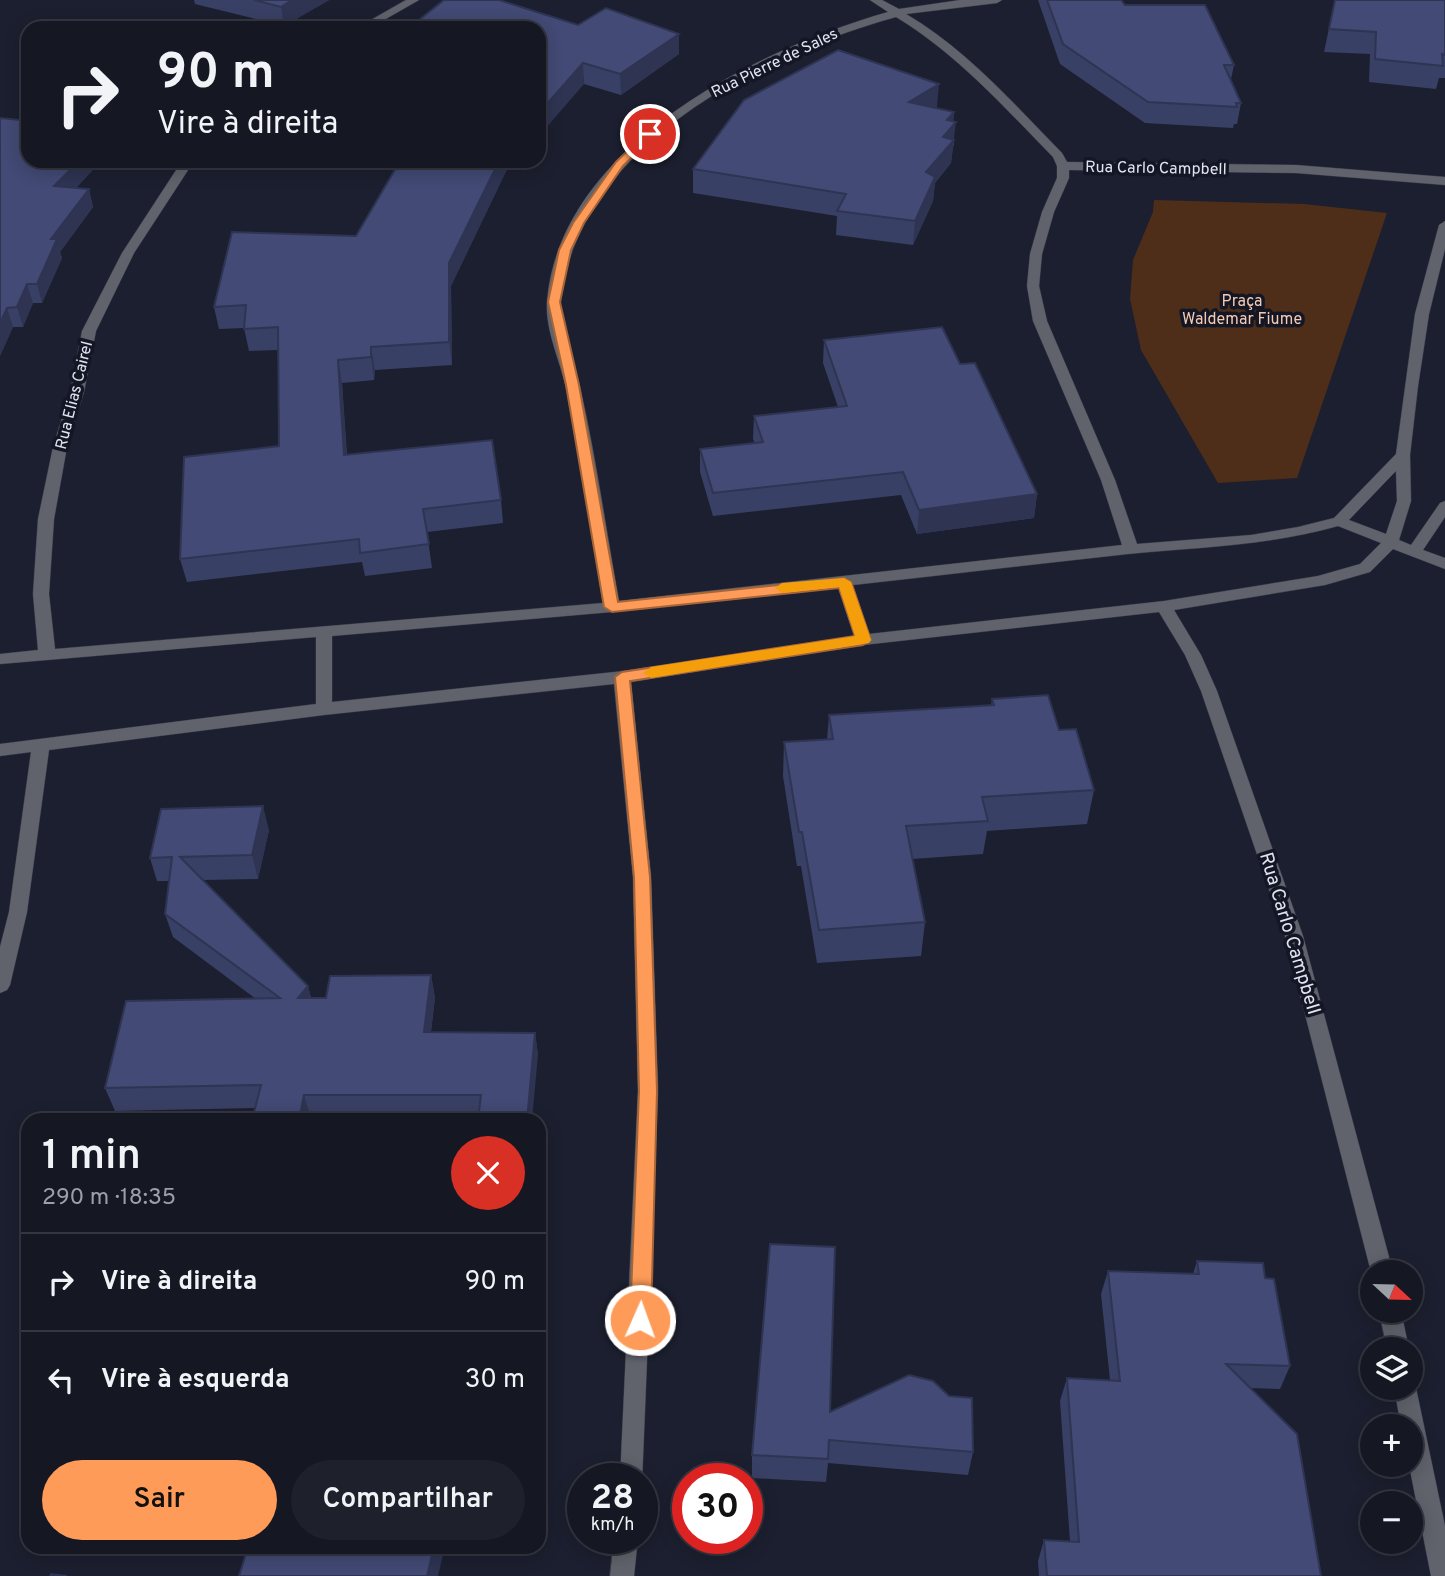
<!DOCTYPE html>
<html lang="pt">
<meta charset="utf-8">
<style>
body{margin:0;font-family:Overpass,sans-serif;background:#1e202b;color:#f1f3f6;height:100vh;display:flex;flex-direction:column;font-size:26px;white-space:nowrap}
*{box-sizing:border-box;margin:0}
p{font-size:23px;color:#9d9fa6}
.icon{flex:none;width:38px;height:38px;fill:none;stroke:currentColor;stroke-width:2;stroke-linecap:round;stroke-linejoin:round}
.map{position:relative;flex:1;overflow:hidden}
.side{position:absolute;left:21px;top:1113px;width:525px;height:441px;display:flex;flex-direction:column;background:#151723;border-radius:21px;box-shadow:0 4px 18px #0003,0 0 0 2px #343641}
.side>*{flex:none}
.guide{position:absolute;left:21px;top:21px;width:525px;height:147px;border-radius:21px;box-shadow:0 4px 18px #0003,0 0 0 2px #343641;background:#151723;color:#f1f3f6;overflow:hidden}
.needle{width:46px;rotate:112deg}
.controls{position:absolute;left:1360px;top:1260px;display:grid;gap:14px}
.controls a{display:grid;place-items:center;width:63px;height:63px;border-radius:50%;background:#151723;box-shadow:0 4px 18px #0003,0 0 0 2px #343641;font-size:35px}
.speed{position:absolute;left:567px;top:1463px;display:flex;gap:14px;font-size:35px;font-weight:700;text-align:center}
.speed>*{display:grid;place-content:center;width:91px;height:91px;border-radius:50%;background:#151723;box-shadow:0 4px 18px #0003,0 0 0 2px #343641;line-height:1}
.speed small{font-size:18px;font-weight:400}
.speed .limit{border:10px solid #d22;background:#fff;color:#111}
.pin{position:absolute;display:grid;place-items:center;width:60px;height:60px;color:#fff;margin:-30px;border:4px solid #fff;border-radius:50%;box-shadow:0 2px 7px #0007}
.me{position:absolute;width:77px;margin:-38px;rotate:2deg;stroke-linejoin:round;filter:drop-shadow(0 0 5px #0008)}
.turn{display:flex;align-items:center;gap:24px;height:147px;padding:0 21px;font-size:32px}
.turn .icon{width:91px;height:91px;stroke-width:2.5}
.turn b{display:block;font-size:49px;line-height:60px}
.round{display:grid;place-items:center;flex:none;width:74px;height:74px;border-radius:37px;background:#1e202b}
.summary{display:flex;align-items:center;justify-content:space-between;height:119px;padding:0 21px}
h1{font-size:42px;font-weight:600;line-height:52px}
.button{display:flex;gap:14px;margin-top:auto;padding:14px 21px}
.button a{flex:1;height:80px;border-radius:42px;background:#fe9b58;color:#111;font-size:28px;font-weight:600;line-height:80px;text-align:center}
.button a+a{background:#1e202b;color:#f1f3f6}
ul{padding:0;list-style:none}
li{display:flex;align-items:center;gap:21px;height:98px;padding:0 21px;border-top:2px solid #343641}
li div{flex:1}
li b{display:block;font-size:26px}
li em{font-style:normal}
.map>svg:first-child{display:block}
.green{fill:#4e2e19}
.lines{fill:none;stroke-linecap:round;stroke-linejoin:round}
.minor-casing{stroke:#383b4a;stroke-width:1}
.minor{fill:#61636c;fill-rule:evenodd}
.wall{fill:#394065}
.shaded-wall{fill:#2e3452}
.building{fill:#424a75;stroke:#2e3452;stroke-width:2}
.route{fill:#fe9b58;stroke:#a56539;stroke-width:2}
.slow{fill:#f59e0b}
.labels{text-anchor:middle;stroke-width:7;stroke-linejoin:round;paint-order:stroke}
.far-street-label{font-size:16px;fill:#e1e4ef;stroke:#131625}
.far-park-label{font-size:16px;fill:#f6cab0;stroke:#131625}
.street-label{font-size:19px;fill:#e1e4ef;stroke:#131625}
</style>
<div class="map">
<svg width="1445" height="1576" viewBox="0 0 1445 1576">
<rect width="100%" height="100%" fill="#1c1f2f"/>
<!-- green -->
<path class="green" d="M1154,200L1304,204L1387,213L1297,478L1218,483L1141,350L1130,299L1133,260L1153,212Z"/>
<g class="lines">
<!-- minor casing -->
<g class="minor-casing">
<g id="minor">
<path d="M406,0H419L370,28H357Z"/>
<path d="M870,0H882L899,9L960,0H1002L997,3L906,14C966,49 1014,104 1062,153L1067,162L1296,165L1445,177V185L1296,173L1069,170V178L1054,212L1042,254L1039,286L1047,321L1115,480L1137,544L1251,535L1298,527L1334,518L1396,454L1415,314L1439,225L1445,221V249L1429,314L1418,386L1410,455L1411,501L1399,540L1411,545L1440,503L1445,501V517L1423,550L1445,558V569L1393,549L1370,572L1325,585L1174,610L1201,655L1217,691L1303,936L1393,1272H1371L1285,936L1201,691L1185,655L1159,612L863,645L631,682L651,877L658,1091L642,1483V1479H620L638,1091L633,877L614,684L324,715L49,750L27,912L10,985L7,990L0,993V947L9,912L31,752L0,756V744L316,704V637L0,664V654L38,650L33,594L38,519L53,447L70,392L82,331L122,253L182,161H194L134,253L96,331L84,392L67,447L54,519L49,594L55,649L603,603C591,531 581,459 566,388C560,360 545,330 547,301C560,146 758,49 888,12ZM896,17C956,53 1004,107 1053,157L1057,166V178L1042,212L1030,254L1027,286L1033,321L1101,480L1122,545L619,601C606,530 596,457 580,387C573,358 557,328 561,299C579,144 763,54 896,17ZM1396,471L1397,501L1386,534L1349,520ZM1338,526L1381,543L1360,564L1318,576L1164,601L869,634L853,585C944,575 1036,564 1128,554C1200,547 1267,546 1338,526ZM838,587L854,636L624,671L332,702V636L612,612Z"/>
<path d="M1379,1311H1401L1409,1349H1387Z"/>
<path d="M1410,1379L1416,1388L1445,1526V1576H1431L1409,1465L1410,1426H1401L1394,1388H1410Z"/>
<path d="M614,1538H638L634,1576H610Z"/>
</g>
</g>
<!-- minor -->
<use href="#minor" class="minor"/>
</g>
<!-- wall -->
<g class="wall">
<path d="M194,0H329L284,26L195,4Z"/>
<path d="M1038,0H1121L1125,5L1234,65L1231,79L1241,103L1237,124H1234L1233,128L1145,123L1060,64Z"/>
<path d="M1335,0H1445V78H1439L1436,89L1369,82L1370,54L1324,52Z"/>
<path d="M578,25L679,34V54L621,95L584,84Z"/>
<path d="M937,107L935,108L954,112L953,121L954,145L953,147L951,163L935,183L933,201L913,245L836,235L837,216L693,193V169Z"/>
<path d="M28,161H101L76,188L89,189L93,207L60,252L62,258L42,303H33L23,327H13L0,356Z"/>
<path d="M400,161H511L451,286L452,365L375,370L374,380L342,383L347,455L501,500L503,523L427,532L432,568L365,576L362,562L187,582L180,559L279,446L278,350L249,351L244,328L219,329L214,307L356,236Z"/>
<path d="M824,340L960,364L1037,494L1034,518L917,534L901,495L713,516L700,472V449L755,443L753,439L754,416L838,407L823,363Z"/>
<path d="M992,699L1059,730L1094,790L1087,824L987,831L983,854L912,859L925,922L921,956L817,963L801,866H797L783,776L784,742L827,740L829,715L991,705Z"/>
<path d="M269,830L258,879L203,880L308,986L311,998H326L431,975L435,998L431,1032L535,1033L538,1055L479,1118H311L255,1108L115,1111L105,1088L256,999L173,937L165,914L169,881H157L150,858Z"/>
<path d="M1197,1261L1265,1278L1290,1366L1280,1389L1250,1388L1321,1576H1039L1038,1561L1044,1540L1070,1541L1060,1401L1067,1378L1110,1380L1101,1294L1108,1271L1193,1274Z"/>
<path d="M830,1412L973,1452L968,1475L828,1463L826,1482L752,1478V1455Z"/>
</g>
<!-- shaded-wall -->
<g class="shaded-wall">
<path d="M292,0H329L284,26L281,7Z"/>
<path d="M679,34V54L621,95L620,74Z"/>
<path d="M583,63L584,84L539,136V113Z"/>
<path d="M939,84L937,107L907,125L909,102Z"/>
<path d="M954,112L953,126L956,122L951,163L935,183L933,201L913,245L915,221L926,172L943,137L947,120Z"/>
<path d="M79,161H101L60,205L54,186Z"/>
<path d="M499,161H511L451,286L452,365L449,342V263Z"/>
<path d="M89,189L93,207L60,252L62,258L42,303L37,284L51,239Z"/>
<path d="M27,284L33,303L23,327L17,307Z"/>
<path d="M7,308L13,327L0,356V323Z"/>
<path d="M371,347L375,370L374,380L371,357Z"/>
<path d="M338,360L342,383L348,479L344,455Z"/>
<path d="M1037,494L1034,518L917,534L919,510Z"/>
<path d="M263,806L269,830L258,879L252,855Z"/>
<path d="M431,975L435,998L428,1055L424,1032Z"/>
<path d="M308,986L314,1009L298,998Z"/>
<path d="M535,1033L538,1055L532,1120H527Z"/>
<path d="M304,1095L311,1118L310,1120H299Z"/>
<path d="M434,1547H441L443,1555L438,1576H427Z"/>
</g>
<!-- building -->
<g class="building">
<path d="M254,0H292L281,7Z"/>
<path d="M444,0H499L578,25L606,8L679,34L620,74L583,63L539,113V28H409Z"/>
<path d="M1047,0H1121L1125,5H1205L1234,65H1224L1241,103H1236L1237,107L1148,102L1063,44Z"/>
<path d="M1335,0H1445V55L1442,54L1443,66L1375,59L1376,32L1329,29Z"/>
<path d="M838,50L939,84L909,102L954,112L947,120L956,122L943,137L954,140L926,172L935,177L915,221L837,211L846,194L693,169L744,100Z"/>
<path d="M28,113V161H79L54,186L89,189L51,239H57L37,284H27L17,307L7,308L0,323V118L20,120Z"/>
<path d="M400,161H499L449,263V342L371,347V357L338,360L344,455L492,440L501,500L423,509L429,544L360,553L359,539L180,559L184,457L279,446L278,327L244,329L246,305L214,307L232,232L356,236Z"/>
<path d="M942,327L960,364L975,363L1037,494L919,510L903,472L713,493L700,449L763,442L754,416L847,406L824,340Z"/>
<path d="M1048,695L1059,730L1076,729L1094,790L982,797L988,821L906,826L925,922L819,930L802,832H799L784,742L833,739L829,715L994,705L992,699Z"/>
<path d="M263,806L252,855L180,857L308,986L298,998H326L330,976L431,975L424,1032L535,1033L527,1120H478L481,1095H304L299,1120H252L261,1085L105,1088L126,1001L280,998L165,914L172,857L150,858L161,809Z"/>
<path d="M770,1244L835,1247L830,1412L909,1375L933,1381L949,1396L972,1398L973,1452L829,1440L828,1459L752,1455Z"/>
<path d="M1197,1261L1263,1263L1265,1278L1274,1279L1290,1366L1226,1364L1297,1434L1321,1576H1047L1044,1540L1079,1542L1067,1378L1120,1381L1108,1271L1199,1274Z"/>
<path d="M248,1547H434L427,1576H239Z"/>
<path d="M51,1574L67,1576H50Z"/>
</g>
<!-- route -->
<path class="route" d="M647,132L656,134L623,166L584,223L571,250L560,302L579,385L618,602L844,578L851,582L871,640L863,645L630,681L650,877L657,1091L651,1320L648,1327L640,1329L633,1327L630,1320L639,1091L634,877L615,677L622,672L855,636L839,588L612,612L604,607L566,385L548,302L559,250L573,223L616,162Z"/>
<!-- slow -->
<path class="slow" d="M844,578L851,582L871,640L869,643L651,678L643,673L651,667L855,636L839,587L782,593L775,588L782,583Z"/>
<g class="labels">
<!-- far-street labels -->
<g class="far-street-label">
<text transform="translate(774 62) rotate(-26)" y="6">Rua Pierre de Sales</text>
<text transform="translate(1156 167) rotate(1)" y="6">Rua Carlo Campbell</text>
<text transform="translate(73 395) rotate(-76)" y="6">Rua Elias Cairel</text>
</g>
<!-- far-park labels -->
<g class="far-park-label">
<text x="1242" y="306">Praça<tspan x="1242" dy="18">Waldemar Fiume</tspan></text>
</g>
<!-- street labels -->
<g class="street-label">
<text transform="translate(1291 933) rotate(73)" y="7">Rua Carlo Campbell</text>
</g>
</g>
</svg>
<div class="controls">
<a><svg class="needle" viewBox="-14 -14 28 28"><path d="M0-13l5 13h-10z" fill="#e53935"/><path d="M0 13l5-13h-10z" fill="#9d9fa6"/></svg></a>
<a><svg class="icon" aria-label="layers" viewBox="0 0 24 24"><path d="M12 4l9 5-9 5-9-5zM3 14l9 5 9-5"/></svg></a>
<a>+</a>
<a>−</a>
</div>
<div class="speed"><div>28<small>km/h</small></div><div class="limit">30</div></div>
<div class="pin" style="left:650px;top:134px;background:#d93025"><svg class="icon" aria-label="arrive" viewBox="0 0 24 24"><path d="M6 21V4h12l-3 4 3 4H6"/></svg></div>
<svg class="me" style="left:640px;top:1320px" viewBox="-20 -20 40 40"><circle r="17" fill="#fe9b58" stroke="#fff" stroke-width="3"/><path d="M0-11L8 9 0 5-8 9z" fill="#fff"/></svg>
<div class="guide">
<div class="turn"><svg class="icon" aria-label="right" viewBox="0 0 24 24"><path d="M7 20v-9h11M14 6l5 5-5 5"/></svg><div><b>90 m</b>Vire à direita</div></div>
</div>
<section class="side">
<div class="summary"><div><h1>1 min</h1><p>290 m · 18:35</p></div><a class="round" style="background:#d93025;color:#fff"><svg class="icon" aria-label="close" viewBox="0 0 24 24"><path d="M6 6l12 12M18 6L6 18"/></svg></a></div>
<ul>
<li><svg class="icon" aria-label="right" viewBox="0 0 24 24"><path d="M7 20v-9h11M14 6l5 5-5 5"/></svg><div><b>Vire à direita</b></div><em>90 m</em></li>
<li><svg class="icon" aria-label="left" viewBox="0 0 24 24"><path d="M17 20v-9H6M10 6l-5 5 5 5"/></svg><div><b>Vire à esquerda</b></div><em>30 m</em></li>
</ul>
<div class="button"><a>Sair</a><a>Compartilhar</a></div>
</section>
</div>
